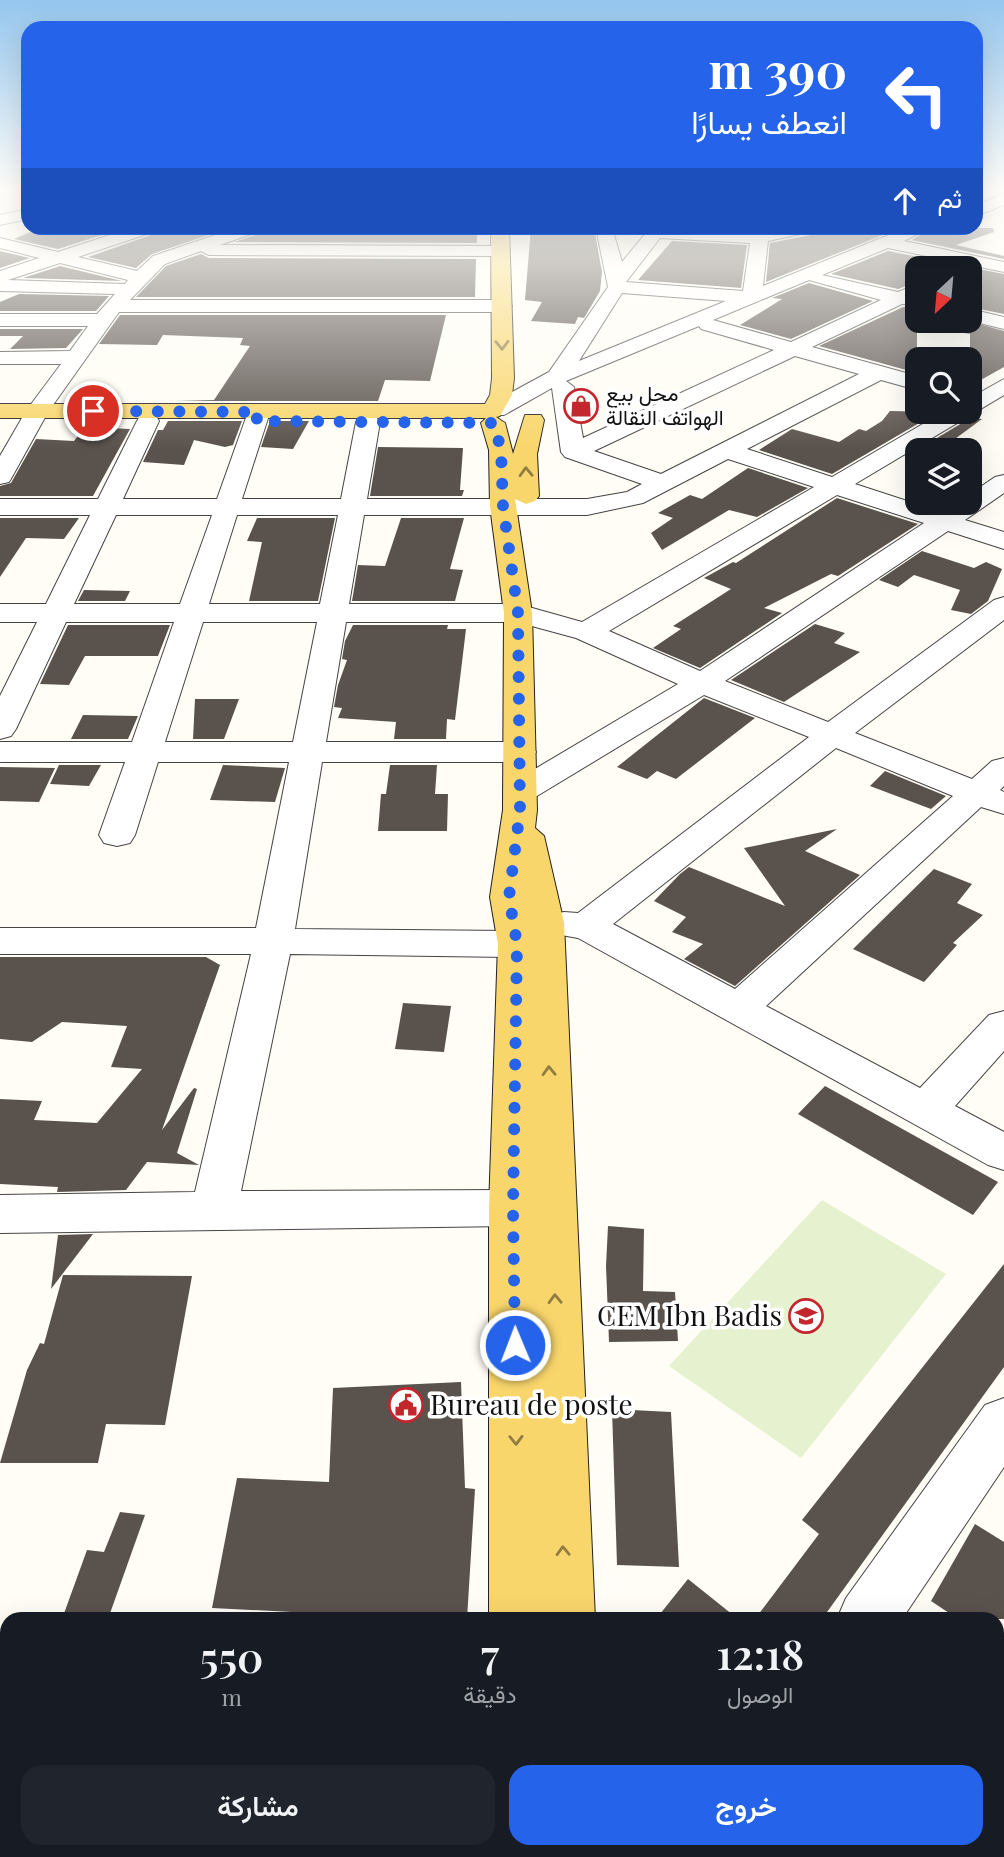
<!DOCTYPE html>
<html lang="ar">
<meta charset="utf-8">
<style>
body{margin:0;font-family:"Playfair Display",Vazirmatn,serif;background:#20242c;color:#f1f3f6;direction:rtl;height:100vh;display:flex;flex-direction:column;font-size:26px;white-space:nowrap}
*{box-sizing:border-box;margin:0}
p{font-size:23px;color:#9ea1a6}
.icon{flex:none;width:38px;height:38px;fill:none;stroke:currentColor;stroke-width:2;stroke-linecap:round;stroke-linejoin:round}
.map{position:relative;flex:1;overflow:hidden;direction:ltr}
.drawer{position:absolute;left:0px;top:1612px;width:1004px;height:247px;display:flex;flex-direction:column;background:#171b24;border-radius:21px 21px 0 0;box-shadow:0 7px 28px #0002;direction:rtl}
.drawer>*{flex:none}
.top-card{position:absolute;left:21px;top:21px;width:962px;height:214px;border-radius:21px;box-shadow:0 7px 28px #0002;direction:rtl;background:#2563eb;color:#fff;overflow:hidden}
.needle{width:46px;rotate:206deg}
.buttons{position:absolute;left:905px;top:256px;display:grid;gap:14px}
.buttons a{display:grid;place-items:center;width:77px;height:77px;border-radius:14px;background:#171b24;box-shadow:0 7px 28px #0002;font-size:35px}
.pin{position:absolute;display:grid;place-items:center;width:60px;height:60px;color:#fff;margin:-30px;border:4px solid #fff;border-radius:50%;box-shadow:0 2px 7px #0007}
.me{position:absolute;width:77px;margin:-38px;rotate:359deg;stroke-linejoin:round;filter:drop-shadow(0 0 5px #0008)}
.turn{display:flex;align-items:center;gap:24px;height:147px;padding:0 21px;font-size:32px}
.turn .icon{width:91px;height:91px;stroke-width:2.5}
.turn b{display:block;font-size:49px;line-height:60px}
.then{display:flex;align-items:center;height:66px;padding:0 21px;background:#0003;gap:14px;font-size:26px}
.eta{display:flex;justify-content:space-evenly;align-items:center;height:119px;text-align:center}
.eta b{font-size:42px;font-weight:600;line-height:49px}
.primary-button{display:flex;gap:14px;margin-top:auto;padding:14px 21px}
.primary-button a{flex:1;height:80px;border-radius:21px;background:#2563eb;color:#fff;font-size:28px;font-weight:600;line-height:80px;text-align:center}
.primary-button a+a{background:#20242c;color:#f1f3f6}
.map>svg:first-child{display:block}
.pitch{fill:#e6f2cf}
.building{fill:#5a524d}
.lines{fill:none;stroke-linecap:round;stroke-linejoin:round}
.minor-casing{stroke:#444;stroke-width:2}
.major-casing{stroke:#222;stroke-width:2}
.minor{fill:#fff;fill-rule:evenodd}
.major{fill:#f9d66b;fill-rule:evenodd}
.oneway{stroke:#917d42}
.route{stroke:#2563eb;stroke-width:12;stroke-dasharray:0 21.6}
.labels{text-anchor:middle;stroke-width:7;stroke-linejoin:round;paint-order:stroke}
.far-poi-label{font-size:21px;fill:#111;stroke:#fff;text-anchor:start}
.near-poi-label{font-size:28px;fill:#111;stroke:#fff;text-anchor:end}
</style>
<div class="map">
<svg width="1004" height="1857" viewBox="0 0 1004 1857">
<rect width="100%" height="100%" fill="#fffdf5"/>
<!-- pitch -->
<path class="pitch" d="M822,1200L946,1274L801,1458L669,1366Z"/>
<!-- building -->
<g class="building">
<path d="M40,228H124L58,249L14,239Z"/>
<path d="M159,228H229L152,254L136,268L88,257L154,234Z"/>
<path d="M263,228H477V243L235,242L258,234Z"/>
<path d="M531,228H594L602,272L600,291L584,318L578,317L575,324L531,321L542,302L525,300Z"/>
<path d="M815,228H900L766,282L770,243L811,235Z"/>
<path d="M931,228H993L994,232L956,245L1004,256V259L912,240Z"/>
<path d="M672,241L747,245L741,288L638,280Z"/>
<path d="M0,251L30,258L0,268Z"/>
<path d="M888,251L1004,274V314L970,307V268H917V282L898,289L831,274Z"/>
<path d="M201,254L209,258L476,259L475,297H136L166,266Z"/>
<path d="M60,266L122,281L23,278Z"/>
<path d="M809,283L873,301L791,339L740,325L782,299L772,298Z"/>
<path d="M19,294L109,296L96,311H0V302Z"/>
<path d="M917,305V320H965L1004,331V367L970,386V334L917,325V373L819,346L903,307Z"/>
<path d="M120,315H446L430,381L385,380L378,401H176L214,400L250,346L240,345L243,338L163,335L157,345L99,344Z"/>
<path d="M0,329H83L66,348L10,349L23,336H0Z"/>
<path d="M890,411L938,412L832,474L759,450L792,429L839,442L859,429L866,431L882,421Z"/>
<path d="M972,417L982,419L940,450H917Z"/>
<path d="M168,421H242L233,445L225,447L194,440L184,465L143,462L158,430H163Z"/>
<path d="M270,421H309L293,449L261,447Z"/>
<path d="M85,427L130,429L93,496H0V486L11,483L36,439L74,441Z"/>
<path d="M378,447L463,448L460,490H464L462,496H370Z"/>
<path d="M748,468L808,488L757,517L729,510L662,550L651,533L673,518L658,513L690,495L702,499Z"/>
<path d="M837,498L918,524L838,576L831,574L764,608L782,613L700,668L653,648L681,629L673,626L731,589L704,578L733,562L736,563Z"/>
<path d="M0,518H79L64,539L26,538L0,577Z"/>
<path d="M257,518H335L318,601H249L262,542L247,541Z"/>
<path d="M401,518H464L450,569L463,570L455,601H352L358,565L385,566Z"/>
<path d="M922,551L974,568L986,562L1002,569L988,601L971,614L951,610L960,590L914,575L898,587L879,580Z"/>
<path d="M84,590L130,591L125,601H78Z"/>
<path d="M815,624L845,633L834,643L860,652L784,702L731,680Z"/>
<path d="M68,625H170L158,656H85L69,685L40,684Z"/>
<path d="M353,625H448L447,629H466L455,720L447,719L446,739H394L396,722L338,718L342,708L334,707L338,685L347,660L342,659L345,641Z"/>
<path d="M704,698L755,718L676,779L657,771L647,779L617,767Z"/>
<path d="M195,699H239L224,739H193Z"/>
<path d="M83,715L138,716L128,739H71Z"/>
<path d="M59,765H101L89,786L50,784Z"/>
<path d="M223,765L285,768L275,802L210,800Z"/>
<path d="M390,765H437L435,794H448L447,831H378L381,794H386Z"/>
<path d="M0,767L55,768L39,802L0,801Z"/>
<path d="M885,771L946,796L931,809L870,786Z"/>
<path d="M837,829L805,851L860,875L735,986L684,959L703,944L672,932L686,917L654,901L680,874L689,867L785,906L744,848Z"/>
<path d="M934,869L972,884L957,903L983,915L953,943L957,945L924,982L853,949Z"/>
<path d="M0,957H206L220,965L162,1130L194,1088L197,1089L177,1153L199,1165L147,1162L126,1190L57,1192L58,1187L0,1184V1099L42,1101L34,1120L97,1123L142,1069L111,1067L127,1026L62,1022L32,1042L0,1039Z"/>
<path d="M403,1003L451,1006L444,1052L395,1049Z"/>
<path d="M825,1086L998,1182L973,1215L798,1114Z"/>
<path d="M608,1226L644,1229L643,1291L675,1292L678,1341L609,1342L606,1266Z"/>
<path d="M93,1234L51,1289L58,1235Z"/>
<path d="M1004,1264V1367L822,1619H755L819,1534L802,1520Z"/>
<path d="M63,1275L192,1276L165,1425L106,1424L98,1463H0L27,1370L40,1343L44,1344Z"/>
<path d="M461,1382L465,1488L475,1489L467,1619H291L292,1612L212,1608L237,1478L329,1482L333,1388Z"/>
<path d="M612,1409L671,1412L679,1567L617,1565Z"/>
<path d="M120,1512L145,1515L108,1619H62L87,1550L104,1552Z"/>
<path d="M975,1524L1004,1542V1619H958L931,1601Z"/>
<path d="M688,1579L738,1619H656Z"/>
</g>
<g class="lines">
<!-- minor casing -->
<g class="minor-casing">
<g id="minor">
<path d="M1004,194V205L976,216V205Z"/>
<path d="M28,209V219L0,225V215Z"/>
<path d="M131,228H156L153,232L78,257L137,271L153,256L236,228H260L257,232L220,245L501,246L510,251L501,256L209,255L201,251L165,264L130,300H502L512,306L502,312H119L48,412L12,477L9,482L0,484V456L26,411L61,364H0V352L70,351L88,326H0V314H97L115,294L0,291V271L39,258L0,248V238L58,252ZM60,263L128,280L125,284L8,280Z"/>
<path d="M596,228H612L622,262L650,228L752,232L753,228H769V231L812,228L810,232L768,241L763,286L906,228H929L904,241L1004,262V272L888,248L822,275L898,292L917,284L915,304H902L812,347L917,376V390L881,380L747,449L832,477L945,411H970V398L1004,379V395L855,484L941,512L956,502H970V494L995,477L1004,475V493L965,520L1004,532V549L948,531L725,681L828,722L994,600L1004,597V620L855,733L972,779L992,761L1004,758V786L1000,790L1004,792V814L981,807L766,1006L920,1088L989,1015L1004,1011V1051L955,1106L1004,1132V1170L988,1165L578,938L550,933L545,924L550,915L564,912L578,913L809,737L704,695L532,799L520,802L508,799L503,792L508,785L678,684L576,638L517,622H346L326,742H519L531,745L536,752L531,759L519,762H322L295,929L517,931L531,935L536,944L531,953L517,957L290,954L241,1191L513,1190L530,1195L537,1208L530,1221L513,1226L0,1233V1195L195,1192L251,954H0V928H256L289,762H158L135,835L130,843L117,846L104,843L99,835L125,762H0V742H132L174,622H66L16,729L11,736L0,739V696L37,622H0V604H46L90,515H0V499H98L137,421L140,416H156L159,421L123,499H217L248,412L251,407H267L270,412L242,499H341L356,422L360,417H376L380,422L367,499H587L627,492L642,484L565,457L561,452L552,388L504,415H488L485,410L488,405L549,372L608,287ZM660,238L750,243L743,291L626,282ZM809,280L881,300L791,342L713,320ZM622,293L726,301L579,361ZM699,326L701,329L774,350L583,438L574,387L566,381ZM795,356L859,374L661,474L594,451ZM728,459L814,487L582,622L518,604H349L364,515H587L643,503ZM837,495L924,523L700,671L609,631ZM116,515H212L180,604H74ZM237,515H338L320,604H209ZM203,622H317L293,742H165ZM836,748L953,796L735,989L613,924Z"/>
<path d="M970,309L1004,317V329L967,320H970Z"/>
<path d="M1004,1398V1467L902,1619H837L846,1598L985,1405Z"/>
<rect x="0" y="1749" width="7" height="64"/>
<path d="M7,1839V1852H68L67,1857H1Z"/>
<path d="M667,1852H735L733,1857H665Z"/>
<path d="M843,1852H914L916,1857H845Z"/>
</g>
</g>
<!-- major casing -->
<g class="major-casing">
<g id="major">
<path d="M491,228H509L514,378L512,395L500,416L496,417L505,423L513,454L525,415H541L544,420L537,454L539,496L535,501L526,504L515,499L532,613L537,810L535,828L544,836L564,923L595,1619H489V1208L498,944L490,897L503,810L504,613L490,506L489,450L481,423L486,418H0V404H485L490,395L492,378Z"/>
<rect x="489" y="1852" width="118" height="5"/>
</g>
</g>
<!-- minor -->
<use href="#minor" class="minor"/>
<!-- major -->
<use href="#major" class="major"/>
</g>
<!-- one-way arrows -->
<defs><path id="oneway-chevron" d="M-2-3.5L2.5 0L-2 3.5" fill="none" stroke-width="1.6" stroke-linecap="round" stroke-linejoin="round" transform="scale(1.75)"/></defs>
<g class="oneway">
<use href="#oneway-chevron" transform="translate(502 345) rotate(89)"/>
<use href="#oneway-chevron" transform="translate(526 472) rotate(-92)"/>
<use href="#oneway-chevron" transform="translate(549 1071) rotate(-92)"/>
<use href="#oneway-chevron" transform="translate(555 1299) rotate(-92)"/>
<use href="#oneway-chevron" transform="translate(516 1440) rotate(89)"/>
<use href="#oneway-chevron" transform="translate(563 1551) rotate(-92)"/>
</g>
<!-- sky -->
<linearGradient id="sky" x2="0" y2="1"><stop stop-color="#95c6ee"/><stop offset="0.42" stop-color="#fffefa"/><stop offset="1" stop-color="#fffefa" stop-opacity="0"/></linearGradient>
<rect width="1004" height="449" fill="url(#sky)"/>
<g class="lines">
<!-- route -->
<path class="route" d="M93,411L259,412L256,421L494,423L501,450L503,506L518,613L520,810L509,897L517,944L513,1208L515,1345"/>
</g>
<!-- icons -->
<defs>
<g id="shop-ring" transform="scale(1.75)"><circle r="9.5" fill="#fff" stroke="#c4262e" stroke-width="1.5"/><path d="M-5-2.5h2.3a2.7 3.5 0 0 1 5.4 0H5L5.5 6h-11ZM-1.5-2.5h3a1.5 2.3 0 0 0-3 0Z" fill="#c4262e"/></g>
<g id="school-ring" transform="scale(1.75)"><circle r="9.5" fill="#fff" stroke="#c4262e" stroke-width="1.5"/><path d="M0-5L7-2L0 1L-7-2ZM-4 1L0 2.5L4 1V4Q0 6-4 4Z" fill="#c4262e"/></g>
<g id="civic-ring" transform="scale(1.75)"><circle r="9.5" fill="#fff" stroke="#c4262e" stroke-width="1.5"/><path d="M-.6-6.5H3V-4.5H.6V-3L4-1V1h2V6H-6V1h2V-1L-.6-3ZM-1.2 2.5V6h2.4V2.5Z" fill="#c4262e"/></g>
</defs>
<g fill-rule="evenodd">
<use href="#shop-ring" x="581" y="406"/>
<use href="#school-ring" x="806" y="1316"/>
<use href="#civic-ring" x="406" y="1405"/>
</g>
<g class="labels">
<!-- far-poi labels -->
<g class="far-poi-label">
<text x="606" y="401">محل بيع<tspan x="606" dy="24">الهواتف النقالة</tspan></text>
</g>
<!-- near-poi labels -->
<g class="near-poi-label">
<text x="782" y="1326">CEM Ibn Badis</text>
<text x="430" y="1415" text-anchor="start">Bureau de poste</text>
</g>
</g>
</svg>
<div class="buttons">
<a><svg class="needle" viewBox="-14 -14 28 28"><path d="M0-13l5 13h-10z" fill="#e53935"/><path d="M0 13l5-13h-10z" fill="#9ea1a6"/></svg></a>
<a><svg class="icon" aria-label="search" viewBox="0 0 24 24"><circle cx="10" cy="10" r="6"/><path d="M15 15l6 6"/></svg></a>
<a><svg class="icon" aria-label="layers" viewBox="0 0 24 24"><path d="M12 4l9 5-9 5-9-5zM3 14l9 5 9-5"/></svg></a>
</div>
<div class="pin" style="left:93px;top:411px;background:#d93025"><svg class="icon" aria-label="arrive" viewBox="0 0 24 24"><path d="M6 21V4h12l-3 4 3 4H6"/></svg></div>
<svg class="me" style="left:515px;top:1345px" viewBox="-20 -20 40 40"><circle r="17" fill="#2563eb" stroke="#fff" stroke-width="3"/><path d="M0-11L8 9 0 5-8 9z" fill="#fff"/></svg>
<div class="top-card">
<div class="turn"><svg class="icon" aria-label="left" viewBox="0 0 24 24"><path d="M17 20v-9H6M10 6l-5 5 5 5"/></svg><div><b>390 m</b>انعطف يسارًا</div></div>
<div class="then">ثم<svg class="icon" aria-label="ahead" viewBox="0 0 24 24"><path d="M12 20V5M6 11l6-6 6 6"/></svg></div>
</div>
<section class="drawer">
<div class="eta">
<div><b>12:18</b><p>الوصول</p></div>
<div><b>7</b><p>دقيقة</p></div>
<div><b>550</b><p>m</p></div>
</div>
<div class="primary-button"><a>خروج</a><a>مشاركة</a></div>
</section>
</div>
